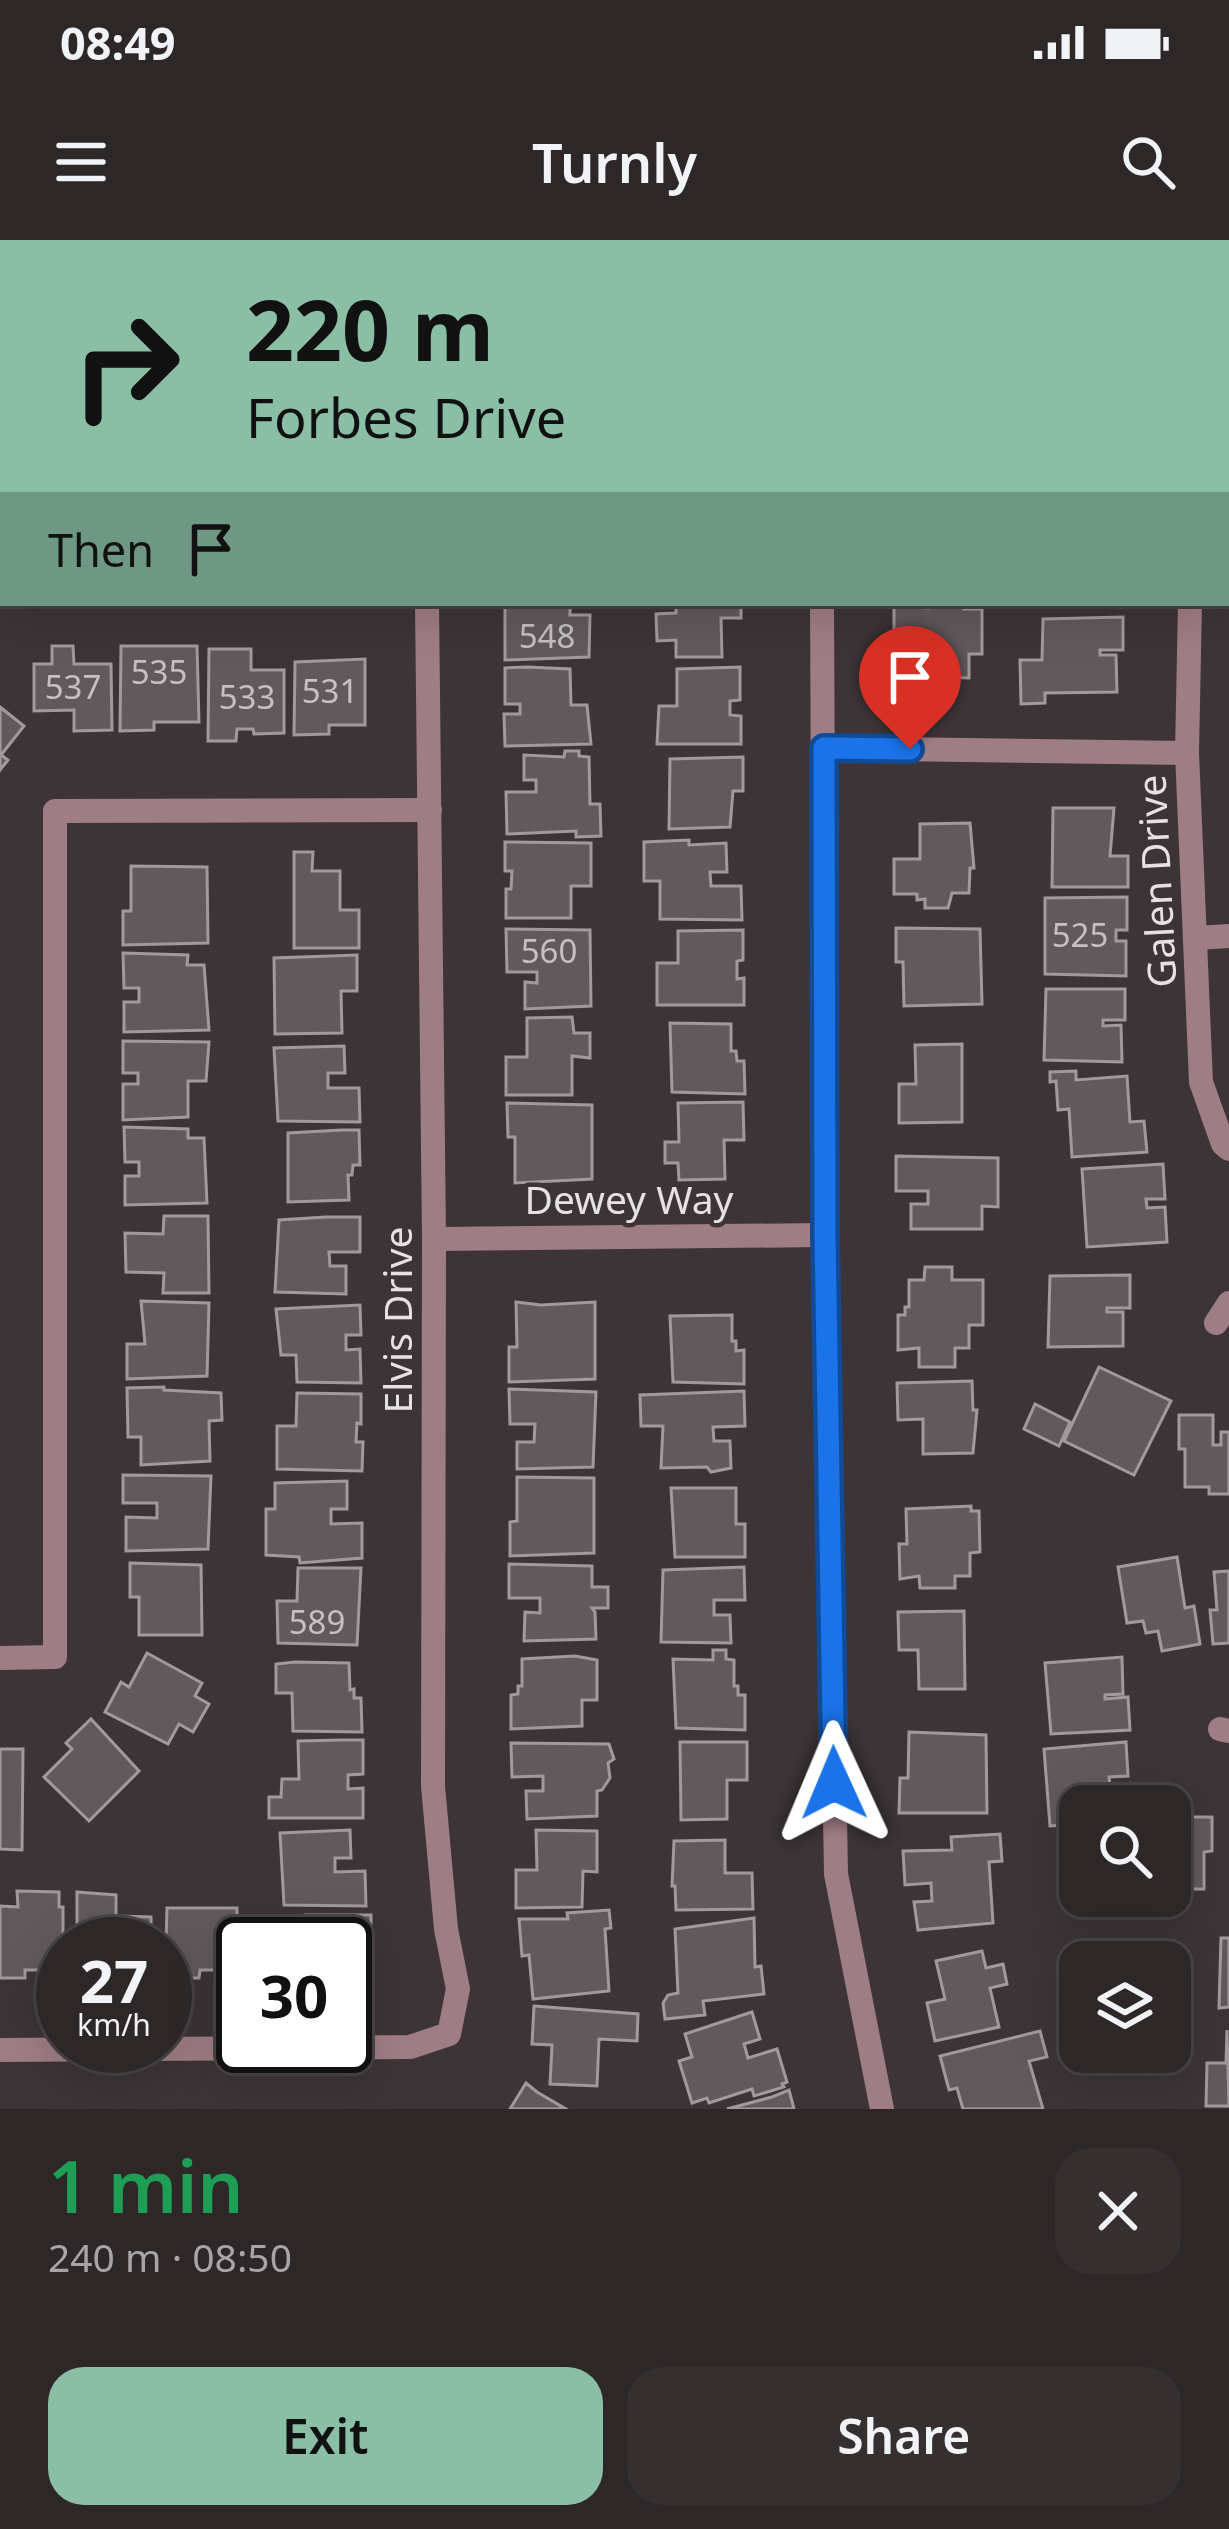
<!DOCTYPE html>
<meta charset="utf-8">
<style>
body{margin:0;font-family:"Noto Sans",sans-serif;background:#352f30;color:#f1f3f6;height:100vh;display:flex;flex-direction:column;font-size:45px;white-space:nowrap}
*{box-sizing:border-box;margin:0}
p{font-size:39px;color:#a7a5a8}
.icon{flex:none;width:66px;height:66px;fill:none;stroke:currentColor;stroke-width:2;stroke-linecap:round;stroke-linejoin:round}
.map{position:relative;height:1869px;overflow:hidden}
.details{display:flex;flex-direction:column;background:#2d2728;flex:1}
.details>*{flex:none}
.guide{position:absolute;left:0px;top:0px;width:1230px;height:366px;box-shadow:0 12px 48px #0002,0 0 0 3px #484445;background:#8abfa5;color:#111;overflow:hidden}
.tools{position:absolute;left:1059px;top:1545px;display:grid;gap:24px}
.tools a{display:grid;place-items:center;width:132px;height:132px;border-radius:24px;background:#2d2728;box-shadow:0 12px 48px #0002,0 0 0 3px #484445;font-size:60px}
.speed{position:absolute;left:36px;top:1677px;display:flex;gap:24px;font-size:60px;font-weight:700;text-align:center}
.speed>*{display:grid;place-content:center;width:156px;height:156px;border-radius:50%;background:#2d2728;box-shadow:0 12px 48px #0002,0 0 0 3px #484445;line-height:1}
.speed small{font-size:30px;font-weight:400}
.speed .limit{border:6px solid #111;border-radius:18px;background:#fff;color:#111}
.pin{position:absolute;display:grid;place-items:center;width:102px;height:102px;color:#fff;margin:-123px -51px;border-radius:50% 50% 50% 0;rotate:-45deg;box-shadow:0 0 12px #0007}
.pin .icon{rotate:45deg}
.me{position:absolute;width:132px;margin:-66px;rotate:359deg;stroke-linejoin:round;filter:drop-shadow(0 0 9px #0008)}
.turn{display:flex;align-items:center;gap:42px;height:252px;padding:0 48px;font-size:54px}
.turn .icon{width:156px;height:156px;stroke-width:2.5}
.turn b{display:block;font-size:84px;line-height:102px}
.then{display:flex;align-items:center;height:114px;padding:0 48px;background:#0003;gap:24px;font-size:45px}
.round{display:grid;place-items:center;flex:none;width:126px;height:126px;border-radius:36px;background:#352f30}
.overview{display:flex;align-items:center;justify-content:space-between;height:204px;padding:0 48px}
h1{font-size:72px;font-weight:600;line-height:90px;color:#1e9e55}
.primary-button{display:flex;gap:24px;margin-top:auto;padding:24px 48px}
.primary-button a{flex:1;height:138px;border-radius:36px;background:#8abfa5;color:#111;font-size:48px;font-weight:600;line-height:138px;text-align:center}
.primary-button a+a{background:#352f30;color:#f1f3f6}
.status{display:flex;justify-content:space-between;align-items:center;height:84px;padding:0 60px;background:#2d2728;direction:ltr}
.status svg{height:33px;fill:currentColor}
header{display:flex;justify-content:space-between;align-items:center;height:156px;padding:0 48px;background:#2d2728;font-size:54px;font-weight:600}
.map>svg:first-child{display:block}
.building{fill:#61595b;stroke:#a2999b;stroke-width:3}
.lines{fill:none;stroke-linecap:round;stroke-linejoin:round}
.street{stroke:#9f7d84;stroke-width:24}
.route-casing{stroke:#114b97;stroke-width:30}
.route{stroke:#1a73e8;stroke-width:21}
.labels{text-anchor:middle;stroke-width:9;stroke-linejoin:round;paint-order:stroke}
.number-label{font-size:33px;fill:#c5c0c1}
.street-label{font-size:39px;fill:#e6e2e3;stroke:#3c3436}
</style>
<div class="status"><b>08:49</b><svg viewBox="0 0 49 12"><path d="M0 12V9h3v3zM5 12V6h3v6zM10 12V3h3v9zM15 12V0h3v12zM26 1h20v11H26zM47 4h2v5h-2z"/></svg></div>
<header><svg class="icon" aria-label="menu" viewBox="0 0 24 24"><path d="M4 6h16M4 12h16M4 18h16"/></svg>Turnly<svg class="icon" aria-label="search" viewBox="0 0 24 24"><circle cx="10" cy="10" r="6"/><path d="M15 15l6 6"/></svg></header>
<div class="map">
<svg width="1229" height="1869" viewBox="0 0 1229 1869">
<rect width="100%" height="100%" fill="#3c3436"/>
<!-- building -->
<g class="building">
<path d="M505,363H570V375H590L589,417L505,420Z"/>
<path d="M676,363H741V378H721L722,417H676V400L657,401L656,374L676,373Z"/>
<path d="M933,363H964V369H982V414H969V438L902,436V401H894V366L929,368Z"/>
<path d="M1123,377V410H1100V415H1116L1117,452L1045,453V463L1021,464L1020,420H1042L1043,379Z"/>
<path d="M52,406H73L74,424H111L112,490L74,491V470L34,471V424H52Z"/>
<path d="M121,406H197L199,482H154V490L120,491Z"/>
<path d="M209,409H251V430H284V493L254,494L253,489H237L236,501H208Z"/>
<path d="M365,419V485H329V494L294,495L295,422Z"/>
<path d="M527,427L570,429L571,465H587L591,504L505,506L504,474H520V464H505V428Z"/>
<path d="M740,427V460L730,461V475L741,476V504H657L659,466H677V429Z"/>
<path d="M0,467L24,486L1,515L8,520L0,530Z"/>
<path d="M565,511H579V516L589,517L590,564H600L601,596L576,597V591L507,594L506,552H536V540H524V515L564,517Z"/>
<path d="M743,517V551H733L730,587L669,589L670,519Z"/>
<path d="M1053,568H1114L1110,616H1128V647H1052Z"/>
<path d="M970,583L974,628H970L969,653H952L948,668H925V659L917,660V654H894V619H920V584Z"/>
<path d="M689,600V605L726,603L727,632H710L711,646H741L742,680L660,679V641H644V602Z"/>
<path d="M505,602L591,603V646H571V678H506V649H511L512,631H505Z"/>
<path d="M294,612H313L312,631H340V670H359V708H294Z"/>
<path d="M131,626L207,627L208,703L123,705V671H131Z"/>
<path d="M1127,657V690H1116V701H1126V736L1045,734V658Z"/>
<path d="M896,688L980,689L982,764L904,766L903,722H896Z"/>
<path d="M506,689L590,690L591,766L525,769V742L537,743V732H507Z"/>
<path d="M743,690V720L737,721V739L744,738V765H657V723H678V691Z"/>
<path d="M123,713L188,715L187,725H204L209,790L124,792V762H139V748H124Z"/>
<path d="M357,715V751H341L342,793L275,794L274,718Z"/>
<path d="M1046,749H1125V780H1103V786L1121,785L1122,822L1044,820Z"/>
<path d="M572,777L574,793H590V818L572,816V855H506V817H527V778Z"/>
<path d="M670,783L731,784V811H736L737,821H744L745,854L672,852Z"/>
<path d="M123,801L209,802L206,841H188V877L123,880V844H138V833H123Z"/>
<path d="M962,804V882L899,883V844H916L915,805Z"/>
<path d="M344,806L345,833H328V848H359L360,882L278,881L274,808Z"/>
<path d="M1076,831V840L1127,836L1130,882L1144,881L1147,912L1072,917L1069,869L1058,870L1056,841L1050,842V832Z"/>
<path d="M743,862L744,900H724L725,939L679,940L678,923H665V902H679L678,863Z"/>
<path d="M507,863L592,865V939L515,943V897H508Z"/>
<path d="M124,887L188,889V898H204L207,963L125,965V936H139V922H125Z"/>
<path d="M342,890H359L360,925H353L352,935H348L349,960L288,962V893Z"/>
<path d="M896,916L998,918V967L982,966V989H911V964H928V951H896Z"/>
<path d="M1163,924L1165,959H1146L1147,968L1165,967L1167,1002L1087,1007L1082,929Z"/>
<path d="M164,976H208L209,1053H163L164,1033L126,1032L125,993L163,994Z"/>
<path d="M326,977H360V1012H329L330,1026H346V1054L275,1052L279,980Z"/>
<path d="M925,1027H952V1040H983V1085H969V1108H955V1127H919V1108L898,1110V1075H905V1067H909V1040H924Z"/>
<path d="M1130,1035V1068H1107V1072H1123V1106L1048,1107L1050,1036Z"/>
<path d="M141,1061L209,1063L207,1136L127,1139V1104H145Z"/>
<path d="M516,1062L541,1065L595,1062V1139L509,1142V1107H517Z"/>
<path d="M360,1065L361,1095H346V1110L360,1109L361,1143L297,1142L296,1115H281L276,1069Z"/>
<path d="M732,1075V1101H736V1111L744,1110V1144L673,1142L670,1076Z"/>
<path d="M1099,1127L1171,1161L1134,1235L1064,1201Z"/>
<path d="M972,1141L973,1170H977L973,1213L923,1214V1179L898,1180L897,1143Z"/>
<path d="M164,1147V1150L221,1153L222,1180L209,1181L210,1221L141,1225V1197H128L127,1148Z"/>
<path d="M509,1149L596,1152L593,1227L517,1229V1202H534L535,1184H510Z"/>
<path d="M744,1151L745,1186L713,1187L714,1201H730L731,1228L711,1232L707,1227L661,1228L663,1186H641L640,1155Z"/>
<path d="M297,1153L361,1154V1184L357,1183L356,1202H363L362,1231L277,1229V1186H296Z"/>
<path d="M1035,1164L1070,1182L1059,1206L1024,1189Z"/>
<path d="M1179,1175H1213V1205H1221V1192H1229V1254H1209V1247H1185V1209H1179Z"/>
<path d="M123,1235L211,1236L208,1309L126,1311V1277L157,1278V1263H123Z"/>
<path d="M517,1237L594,1238V1313L510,1316V1282L517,1281Z"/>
<path d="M347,1241V1269H331V1284L362,1283V1318L300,1323L299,1317L266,1315V1269H275V1243Z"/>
<path d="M671,1248H736V1284H745V1317H675Z"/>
<path d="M971,1266V1271H979L980,1312L970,1313V1336H955V1348H920L919,1336L900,1339L899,1304H907L906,1269Z"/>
<path d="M1177,1317L1185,1368L1194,1366L1200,1404L1162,1411L1158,1391L1146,1393L1143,1381L1127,1383L1118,1327Z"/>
<path d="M130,1323L201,1325L202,1395H139V1357H130Z"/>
<path d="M509,1324L592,1326V1347H608V1368H592L595,1372L596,1399L524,1401L525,1372L540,1373V1358H509Z"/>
<path d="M744,1327L745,1360H714V1375H730L731,1403L661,1402L663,1330Z"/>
<path d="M298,1328H361L357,1405L278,1403L277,1361H297Z"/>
<path d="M1229,1331V1403L1213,1404L1210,1370H1217L1214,1332Z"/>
<path d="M964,1371L965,1449H919L918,1410H899L898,1372Z"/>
<path d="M713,1410H726V1419L734,1420V1446H738V1455H745V1490L676,1488L673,1419L713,1420Z"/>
<path d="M147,1413L202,1443L195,1456L209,1464L193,1492L179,1484L168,1504L105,1472L121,1442L129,1447Z"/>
<path d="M575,1416L597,1420V1460H582V1486L511,1489V1455L518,1454V1446H522V1419Z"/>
<path d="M1122,1417L1123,1454L1105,1455V1459L1128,1457L1130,1490L1051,1494L1045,1423Z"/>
<path d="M295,1422L349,1423L350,1450L354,1449V1458H361L362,1492L293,1491L292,1453H276V1424Z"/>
<path d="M91,1479L139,1531L89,1581L44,1537L72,1509L66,1503Z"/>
<path d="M909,1492L986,1495L987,1573H899L900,1538H908Z"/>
<path d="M341,1500H363V1534L348,1535V1549L363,1548V1578H269V1557H281L282,1539H299L298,1501Z"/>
<path d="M680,1502H747V1540H727V1579L681,1580Z"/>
<path d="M1126,1502L1128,1536L1109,1537L1110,1547L1129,1545L1130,1566H1080V1584L1050,1586L1044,1509Z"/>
<path d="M511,1503L609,1504L614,1519L608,1523L610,1538L602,1550L597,1551V1576L527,1579L526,1551H543V1536L512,1537Z"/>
<path d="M0,1509H23L22,1610L0,1609Z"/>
<path d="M1176,1577H1212V1611L1204,1612V1649H1181V1657H1160L1170,1656V1594H1176Z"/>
<path d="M350,1590L351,1618H335V1632L365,1631L366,1666L284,1665L280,1593Z"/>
<path d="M536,1590L597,1591V1632L583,1631L582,1667L516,1668V1630H537Z"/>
<path d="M1000,1594L1002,1621L989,1622L993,1683L918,1690L914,1662L932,1661L931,1643L905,1645L903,1611L952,1610L951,1597Z"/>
<path d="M725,1600V1633H752L753,1669L676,1670L675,1646H672L674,1601Z"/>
<path d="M17,1651L59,1652V1667H63V1730H25V1738H0V1666L18,1667Z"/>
<path d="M77,1652L116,1655V1676L151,1677V1704H77Z"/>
<path d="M167,1668H237V1730H200L199,1738H165Z"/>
<path d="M609,1670L611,1688L605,1689L609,1751L533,1759L529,1715L522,1716L519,1679H568L567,1673Z"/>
<path d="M305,1675H371V1711H351L350,1752H345V1704H305Z"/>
<path d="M754,1678L755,1727L761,1726L764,1754L703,1761L705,1775L665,1779L663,1763L668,1755L678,1753L675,1689Z"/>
<path d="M1221,1698H1229V1767L1219,1768Z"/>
<path d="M982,1711L986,1728L1003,1724L1007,1744L990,1748L999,1787L935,1801L927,1763L945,1759L936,1721Z"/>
<path d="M534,1766L638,1774L637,1801L599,1799L597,1846L550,1844L552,1805L532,1804Z"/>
<path d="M752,1772L760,1799L744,1804L748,1818L777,1809L787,1842L782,1844L784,1847L754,1856L752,1849L709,1863L707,1858L692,1863L679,1821L692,1817L685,1794Z"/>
<path d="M1227,1790L1229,1866H1206L1207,1823H1226Z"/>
<path d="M1040,1791L1047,1817L1029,1821L1043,1869H963L957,1848L949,1850L940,1816Z"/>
<path d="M526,1843L537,1852L566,1869H510Z"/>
<path d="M789,1850L794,1869H727L772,1857Z"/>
</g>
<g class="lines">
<!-- street -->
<g class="street">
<path d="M422,0V3"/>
<path d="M817,0V3"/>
<path d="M1193,0V3"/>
<path d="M0,165H3"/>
<path d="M1227,223H1229"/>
<path d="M822,363L825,995L836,1634L882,1869"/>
<path d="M1190,363L1187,513L1201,842L1223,904L1229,909"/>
<path d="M824,508L1187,513"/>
<path d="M1197,698L1229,696"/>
<path d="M434,999L825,995"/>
<path d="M1216,1083L1229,1063"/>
<path d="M0,1418L55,1417V571L430,570"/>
<path d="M1220,1489L1229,1491"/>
<path d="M0,1810L410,1807L449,1794L458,1749L446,1689L433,1546L434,999L427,363"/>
</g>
</g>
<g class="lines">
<!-- route casing -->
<g class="route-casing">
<path id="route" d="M834,1543L825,995L824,508L910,509"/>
</g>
<!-- route -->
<use href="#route" class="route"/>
</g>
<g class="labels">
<!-- number labels -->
<g class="number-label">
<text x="547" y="408">548</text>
<text x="159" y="444">535</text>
<text x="73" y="459">537</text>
<text x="330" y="463">531</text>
<text x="247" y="469">533</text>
<text x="1080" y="707">525</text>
<text x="549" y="723">560</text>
<text x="317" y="1394">589</text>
</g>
<!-- street labels -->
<g class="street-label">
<text transform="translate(1157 641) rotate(-93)" y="14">Galen Drive</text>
<text x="629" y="974">Dewey Way</text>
<text transform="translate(398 1080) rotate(-90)" y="14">Elvis Drive</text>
</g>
</g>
</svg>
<div class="tools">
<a><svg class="icon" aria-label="search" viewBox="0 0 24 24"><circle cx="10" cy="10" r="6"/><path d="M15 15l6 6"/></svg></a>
<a><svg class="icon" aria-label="layers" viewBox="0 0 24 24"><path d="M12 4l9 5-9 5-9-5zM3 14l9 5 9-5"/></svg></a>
</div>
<div class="speed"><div>27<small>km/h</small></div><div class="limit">30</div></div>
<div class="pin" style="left:910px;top:509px;background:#d93025"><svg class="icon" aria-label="arrive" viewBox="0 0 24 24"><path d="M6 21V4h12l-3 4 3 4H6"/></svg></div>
<svg class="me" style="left:834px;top:1543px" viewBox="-20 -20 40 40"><path d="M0-17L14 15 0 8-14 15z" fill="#1a73e8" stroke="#fff" stroke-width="4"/></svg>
<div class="guide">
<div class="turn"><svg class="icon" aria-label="right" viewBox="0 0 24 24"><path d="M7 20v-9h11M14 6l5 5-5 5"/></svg><div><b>220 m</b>Forbes Drive</div></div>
<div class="then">Then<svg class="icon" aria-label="arrive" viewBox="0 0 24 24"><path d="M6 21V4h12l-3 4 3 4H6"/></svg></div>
</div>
</div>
<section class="details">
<div class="overview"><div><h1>1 min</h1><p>240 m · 08:50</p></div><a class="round"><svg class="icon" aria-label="close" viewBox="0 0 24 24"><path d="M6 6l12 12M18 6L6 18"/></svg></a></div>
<div class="primary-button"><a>Exit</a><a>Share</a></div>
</section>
